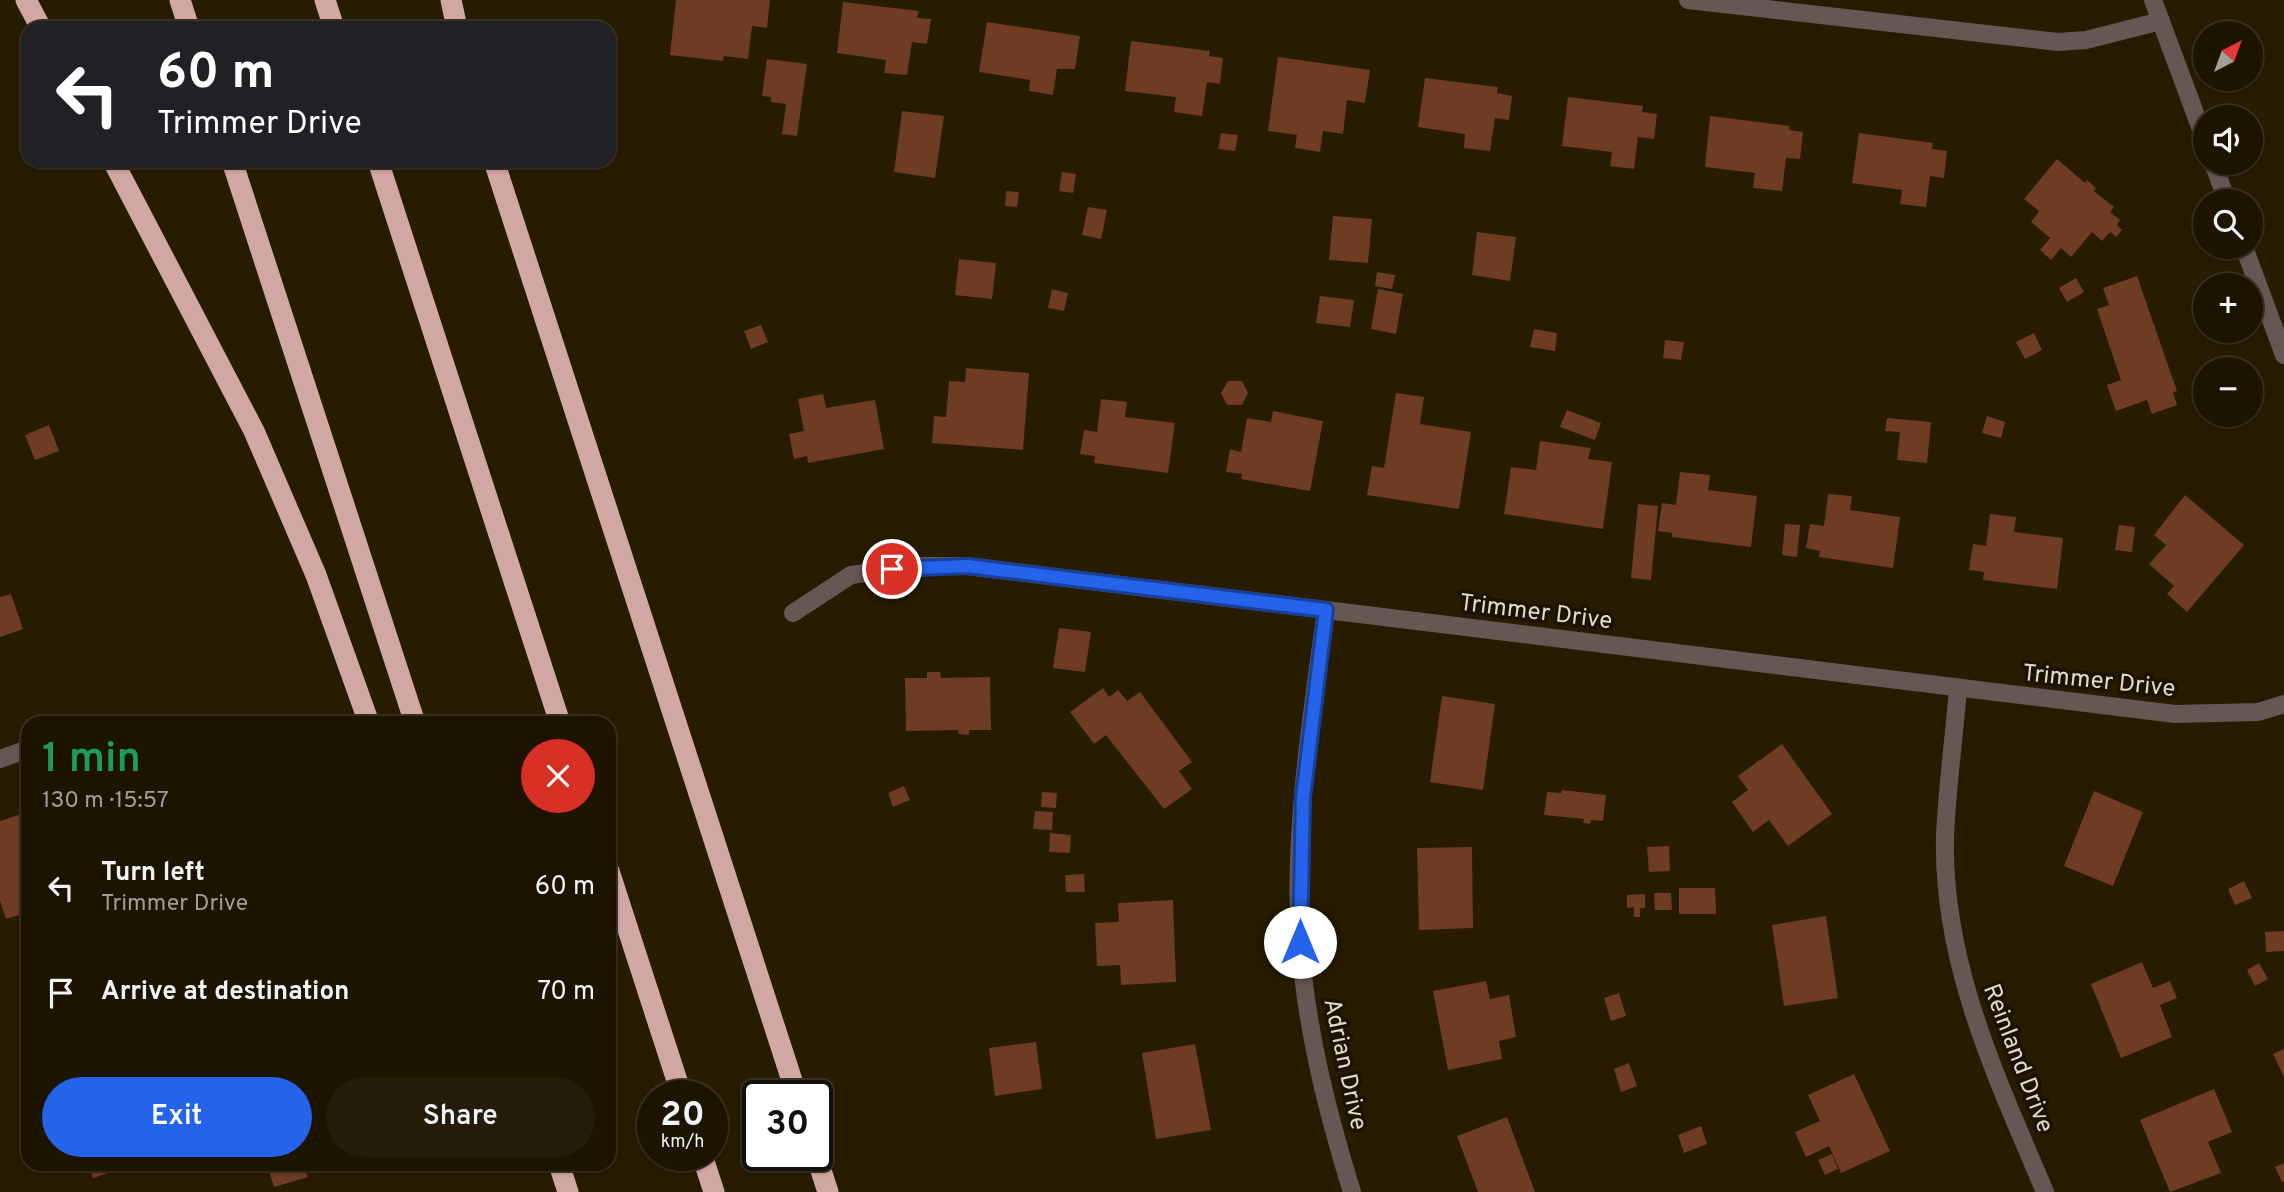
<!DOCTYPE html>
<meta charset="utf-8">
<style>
body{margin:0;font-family:Overpass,sans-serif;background:#251d0a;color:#f1f3f6;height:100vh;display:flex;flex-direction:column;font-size:26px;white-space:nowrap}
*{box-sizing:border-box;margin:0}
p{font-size:23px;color:#a09e99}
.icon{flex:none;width:38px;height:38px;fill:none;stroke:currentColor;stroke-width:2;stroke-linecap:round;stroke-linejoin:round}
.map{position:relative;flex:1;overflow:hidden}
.panel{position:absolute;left:21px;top:716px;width:595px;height:455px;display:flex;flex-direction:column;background:#1d1400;border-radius:21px;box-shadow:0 2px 5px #0004,0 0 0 2px #3b3322}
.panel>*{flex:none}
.hud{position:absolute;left:21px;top:21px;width:595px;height:147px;border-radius:21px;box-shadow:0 2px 5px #0004,0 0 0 2px #3b3322;background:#202124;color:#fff;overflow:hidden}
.needle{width:46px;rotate:41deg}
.fabs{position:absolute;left:2193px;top:21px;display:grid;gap:14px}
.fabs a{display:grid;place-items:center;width:70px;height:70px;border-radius:50%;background:#1d1400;box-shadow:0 2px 5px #0004,0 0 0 2px #3b3322;font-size:35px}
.speed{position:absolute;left:637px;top:1080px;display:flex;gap:14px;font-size:35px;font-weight:700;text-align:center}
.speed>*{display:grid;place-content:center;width:91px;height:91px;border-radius:50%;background:#1d1400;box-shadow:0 2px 5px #0004,0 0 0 2px #3b3322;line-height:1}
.speed small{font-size:18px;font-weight:400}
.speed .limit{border:4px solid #111;border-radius:10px;background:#fff;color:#111}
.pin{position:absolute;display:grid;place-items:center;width:60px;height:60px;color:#fff;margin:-30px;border:4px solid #fff;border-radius:50%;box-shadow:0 2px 7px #0007}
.me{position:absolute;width:77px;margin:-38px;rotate:0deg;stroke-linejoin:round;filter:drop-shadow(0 0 5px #0008)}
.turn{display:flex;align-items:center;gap:24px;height:147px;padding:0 21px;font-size:32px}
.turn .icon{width:91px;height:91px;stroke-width:2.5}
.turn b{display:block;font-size:49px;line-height:60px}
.round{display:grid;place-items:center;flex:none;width:74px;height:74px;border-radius:37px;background:#251d0a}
.summary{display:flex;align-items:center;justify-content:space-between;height:119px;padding:0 21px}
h1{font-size:42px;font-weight:600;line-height:52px;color:#1e9e55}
.button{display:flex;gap:14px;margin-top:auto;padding:14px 21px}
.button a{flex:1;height:80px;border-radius:42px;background:#2563eb;color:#fff;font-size:28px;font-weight:600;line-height:80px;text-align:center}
.button a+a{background:#251d0a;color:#f1f3f6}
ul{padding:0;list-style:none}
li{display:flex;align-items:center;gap:21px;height:105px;padding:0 21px}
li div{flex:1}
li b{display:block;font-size:26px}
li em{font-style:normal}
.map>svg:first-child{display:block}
.building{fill:#6e3c23}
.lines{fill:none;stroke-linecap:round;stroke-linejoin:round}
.minor{stroke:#675754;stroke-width:18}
.highway{stroke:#d0a7a2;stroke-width:21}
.route-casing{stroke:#184099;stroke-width:18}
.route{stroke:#2563eb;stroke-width:12}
.labels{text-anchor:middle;stroke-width:7;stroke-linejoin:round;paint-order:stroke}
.street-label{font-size:24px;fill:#e3dbca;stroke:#1b1300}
</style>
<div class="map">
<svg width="2284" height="1192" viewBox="0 0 2284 1192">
<rect width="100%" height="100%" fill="#271b00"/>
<!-- building -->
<g class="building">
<path d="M676,0H770L767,28L752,26L748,59L724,56L723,61L670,55Z"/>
<path d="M843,2L919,11L917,18L931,19L927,44L912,42L907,75L884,73L886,60L837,53Z"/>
<path d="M987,22L1080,36L1075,69H1057L1053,95L1029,91L1030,80L979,72Z"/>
<path d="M1131,41L1210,51L1209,56L1223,58L1220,84L1207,82L1202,116L1174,112L1176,97L1125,91Z"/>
<path d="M1278,57L1370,70L1365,103L1347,100L1343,134L1323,131L1320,152L1295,148L1297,135L1268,131Z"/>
<path d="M767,59L807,64L797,136L782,134L786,104L771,102V97L762,96Z"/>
<path d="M1425,78L1498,87L1497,93L1512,96L1509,120L1495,118L1490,151L1464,148L1465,134L1418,127Z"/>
<path d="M1568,97L1643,106L1642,112L1657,114L1654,139L1638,137L1634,169L1610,166L1612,152L1562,146Z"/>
<path d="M902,111L944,116L935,178L894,172Z"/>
<path d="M1710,116L1790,126L1789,130L1803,132L1800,159L1786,158L1782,191L1753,188L1755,173L1705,167Z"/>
<path d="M1221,133L1238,135L1235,151L1218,149Z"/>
<path d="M1859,133L1933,143L1932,149L1947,151L1944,178L1930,176L1926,207L1900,204L1902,190L1852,183Z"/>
<path d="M2057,159L2085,183L2087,180L2096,188L2094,191L2114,207L2110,212L2120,220L2117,225L2122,230L2116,237L2110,232L2102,241L2092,232L2071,257L2061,248L2051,260L2040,250L2050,238L2031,222L2039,211L2024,199Z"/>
<path d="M1062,172L1076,174L1073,193L1059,191Z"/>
<path d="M1006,191L1019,192L1017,207L1005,206Z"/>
<path d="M1088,207L1107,210L1101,239L1082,235Z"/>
<path d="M1333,216L1372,219L1368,263L1329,260Z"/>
<path d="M1477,232L1516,237L1510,281L1472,275Z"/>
<path d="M959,259L996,263L992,299L955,295Z"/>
<path d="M1377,272L1395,275L1392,289L1375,286Z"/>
<path d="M2137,276L2177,391L2173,392L2177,405L2152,414L2147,400L2116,411L2107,385L2121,380L2097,309L2109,305L2103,288Z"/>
<path d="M2076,278L2084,292L2067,302L2059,288Z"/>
<path d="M1052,289L1068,293L1064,311L1048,308Z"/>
<path d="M1378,289L1403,294L1396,334L1371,329Z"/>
<path d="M1320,296L1354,300L1350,327L1316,323Z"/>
<path d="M761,325L768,342L751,349L744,331Z"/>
<path d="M1534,329L1557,333L1555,351L1530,347Z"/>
<path d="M2034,333L2042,350L2025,359L2016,342Z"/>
<path d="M1665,340L1684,342L1681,360L1663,358Z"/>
<path d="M966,368L1029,373L1023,450L932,443L934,416L946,417L949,381L965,382Z"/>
<path d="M1228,381H1242L1248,393L1242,405H1227L1221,393Z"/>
<path d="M1396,393L1424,397L1420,424L1471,432L1459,509L1367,495L1372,466L1384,468Z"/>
<path d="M823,394L826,408L875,400L884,449L808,463L807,456L794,459L789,434L804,431L798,399Z"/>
<path d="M1101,399L1127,402L1125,417L1175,423L1168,473L1094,463L1095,456L1080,454L1084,430L1097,432Z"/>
<path d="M1567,410L1601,423L1595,440L1560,427Z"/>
<path d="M1273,411L1323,421L1310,491L1241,479L1242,474L1226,472L1230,449L1241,452L1247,418L1271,422Z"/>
<path d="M1987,416L2005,422L2001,438L1982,433Z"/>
<path d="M1887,418L1931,422L1927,463L1897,460L1900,432L1885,431Z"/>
<path d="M49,425L59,451L35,460L25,435Z"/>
<path d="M1540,441L1591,448L1588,459L1612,462L1603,529L1504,514L1511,467L1536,470Z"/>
<path d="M1680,472L1710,475L1708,490L1757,496L1751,547L1672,537V533L1658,531L1662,503L1676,505Z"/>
<path d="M1828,494L1852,496L1850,510L1900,517L1893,568L1819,557L1820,551L1806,548L1810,524L1824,526Z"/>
<path d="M2185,495L2244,545L2187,612L2167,594L2174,586L2149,564L2166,545L2154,535Z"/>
<path d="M1638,504L1658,506L1651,580L1631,578Z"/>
<path d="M1990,514L2016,517L2014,532L2063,538L2057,589L1983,580L1984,572L1969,570L1973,544L1986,546Z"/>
<path d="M1785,524L1800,525L1797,557L1782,555Z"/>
<path d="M2119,525L2135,527L2132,552L2115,550Z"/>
<path d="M11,594L23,629L0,637V597Z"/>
<path d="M1059,628L1091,632L1085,672L1053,668Z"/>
<path d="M927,672H940L941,678L990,677L991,730H969V735L959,734L958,730L906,731L905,678H927Z"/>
<path d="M1103,688L1109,697L1118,690L1127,701L1140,692L1192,762L1179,771L1192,789L1164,809L1106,735L1094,744L1070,712Z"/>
<path d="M1442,696L1495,704L1483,790L1430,782Z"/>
<path d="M1782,744L1832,814L1788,846L1769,820L1753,832L1732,802L1748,790L1738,776Z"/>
<path d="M904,786L910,800L893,807L888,793Z"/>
<path d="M1562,790L1606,795L1603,821L1591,820L1590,824L1583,823L1584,819L1544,815L1547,792L1561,793Z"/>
<path d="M2094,791L2143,812L2113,886L2064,866Z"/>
<path d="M1042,792L1057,793L1056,808L1041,807Z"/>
<path d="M1035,811L1053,812L1052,830L1033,829Z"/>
<path d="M28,812V912L6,919L0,901V821Z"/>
<path d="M1050,833L1071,835L1070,853L1049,852Z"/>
<path d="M1669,846L1670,871L1649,872L1647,847Z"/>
<path d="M1472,847L1473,928L1419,930L1417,848Z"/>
<path d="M1084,874L1085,892H1066L1065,875Z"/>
<path d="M2244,881L2252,898L2235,905L2228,889Z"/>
<path d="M1679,888H1715L1716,914H1679Z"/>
<path d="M1654,893H1671L1672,910H1655Z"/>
<path d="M1645,894V908H1640V917H1634V907L1627,908V895Z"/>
<path d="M1173,900L1176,982L1121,985L1120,965L1097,966L1095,923L1119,922L1118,903Z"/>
<path d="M1826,916L1838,998L1784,1006L1772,925Z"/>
<path d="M2284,931V951L2266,952L2265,932Z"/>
<path d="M2142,962L2153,988L2170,981L2177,998L2160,1005L2172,1037L2121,1058L2091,984Z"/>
<path d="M2259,963L2268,979L2255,986L2247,970Z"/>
<path d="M1486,981L1490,999L1509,995L1516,1037L1499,1041L1502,1059L1448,1070L1433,991Z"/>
<path d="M1619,993L1626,1016L1611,1021L1604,998Z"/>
<path d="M1036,1042L1042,1089L995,1096L989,1048Z"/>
<path d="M1195,1044L1211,1130L1156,1139L1142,1053Z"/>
<path d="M2284,1049V1077L2273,1054Z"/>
<path d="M1629,1063L1637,1086L1621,1092L1614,1069Z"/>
<path d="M1854,1074L1890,1151L1841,1173L1829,1146L1806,1157L1795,1132L1820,1121L1808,1095Z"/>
<path d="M2214,1089L2232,1132L2208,1142L2221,1173L2170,1192L2140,1120Z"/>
<path d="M1507,1117L1535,1192H1478L1457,1136Z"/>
<path d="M1701,1126L1707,1144L1684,1153L1678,1135Z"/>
<path d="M1832,1154L1838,1169L1825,1175L1818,1160Z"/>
<path d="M2284,1163V1181L2282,1182L2275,1167Z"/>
<path d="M88,1164H136L93,1178Z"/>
<path d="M267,1164H303L308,1177L274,1187Z"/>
</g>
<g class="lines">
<!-- minor -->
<g class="minor">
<path d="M1688,0L2058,42L2086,40L2161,21"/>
<path d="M2153,0L2205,140"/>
<path d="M2213,163L2227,201"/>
<path d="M2244,247L2284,355"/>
<path d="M1326,610C1311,720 1293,832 1300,943C1306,1028 1327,1111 1352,1192"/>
<path d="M793,613L851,575L913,566H967L2175,714L2258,712L2284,704"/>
<path d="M1958,689C1954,738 1947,788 1945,837C1942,964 1997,1078 2045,1192"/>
<path d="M0,759L28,749"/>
</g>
<!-- highway -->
<g class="highway">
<path d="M26,0L41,28"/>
<path d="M180,0L189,28"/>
<path d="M325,0L334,28"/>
<path d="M451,0L457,28"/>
<path d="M113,161L254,431L316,575L369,723"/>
<path d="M232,161L415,723"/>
<path d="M378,161L560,723"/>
<path d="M494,161L797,1096"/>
<path d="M609,871L682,1096"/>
<path d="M702,1155L714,1192"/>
<path d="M816,1155L828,1192"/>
<path d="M559,1164L568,1192"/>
</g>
</g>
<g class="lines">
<!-- route casing -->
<g class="route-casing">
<path id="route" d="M892,569L967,566L1326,610L1303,797L1300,942"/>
</g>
<!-- route -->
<use href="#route" class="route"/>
</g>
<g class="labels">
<!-- street labels -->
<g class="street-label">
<text transform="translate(1536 611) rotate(7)" y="8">Trimmer Drive</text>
<text transform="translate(2099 680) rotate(6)" y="8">Trimmer Drive</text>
<text transform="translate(2019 1058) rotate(69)" y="8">Reinland Drive</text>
<text transform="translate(1346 1064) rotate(78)" y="8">Adrian Drive</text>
</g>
</g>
</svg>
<div class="fabs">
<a><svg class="needle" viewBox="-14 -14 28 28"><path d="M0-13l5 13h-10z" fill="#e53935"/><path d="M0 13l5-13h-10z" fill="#a09e99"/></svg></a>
<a><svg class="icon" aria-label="sound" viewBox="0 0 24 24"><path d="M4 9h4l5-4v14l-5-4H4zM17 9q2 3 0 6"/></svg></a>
<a><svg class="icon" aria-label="search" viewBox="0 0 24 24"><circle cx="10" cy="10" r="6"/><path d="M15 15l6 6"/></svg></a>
<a>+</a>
<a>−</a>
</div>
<div class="speed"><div>20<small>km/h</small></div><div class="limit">30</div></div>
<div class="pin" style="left:892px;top:569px;background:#d93025"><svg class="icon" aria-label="arrive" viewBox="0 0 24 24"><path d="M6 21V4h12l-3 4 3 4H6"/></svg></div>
<svg class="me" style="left:1300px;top:942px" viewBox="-20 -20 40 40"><circle r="19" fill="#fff"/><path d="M0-13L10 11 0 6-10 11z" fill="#2563eb"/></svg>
<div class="hud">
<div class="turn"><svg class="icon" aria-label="left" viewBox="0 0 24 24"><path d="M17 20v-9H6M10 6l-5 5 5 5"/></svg><div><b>60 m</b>Trimmer Drive</div></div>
</div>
<section class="panel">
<div class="summary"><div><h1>1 min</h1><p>130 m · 15:57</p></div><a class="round" style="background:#d93025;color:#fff"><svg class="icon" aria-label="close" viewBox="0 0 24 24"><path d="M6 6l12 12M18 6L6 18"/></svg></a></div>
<ul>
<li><svg class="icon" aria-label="left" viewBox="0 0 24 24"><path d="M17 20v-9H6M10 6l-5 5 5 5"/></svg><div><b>Turn left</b><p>Trimmer Drive</p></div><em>60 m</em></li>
<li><svg class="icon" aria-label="arrive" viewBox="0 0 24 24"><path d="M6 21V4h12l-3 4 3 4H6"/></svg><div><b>Arrive at destination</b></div><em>70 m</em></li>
</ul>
<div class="button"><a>Exit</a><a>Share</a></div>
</section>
</div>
